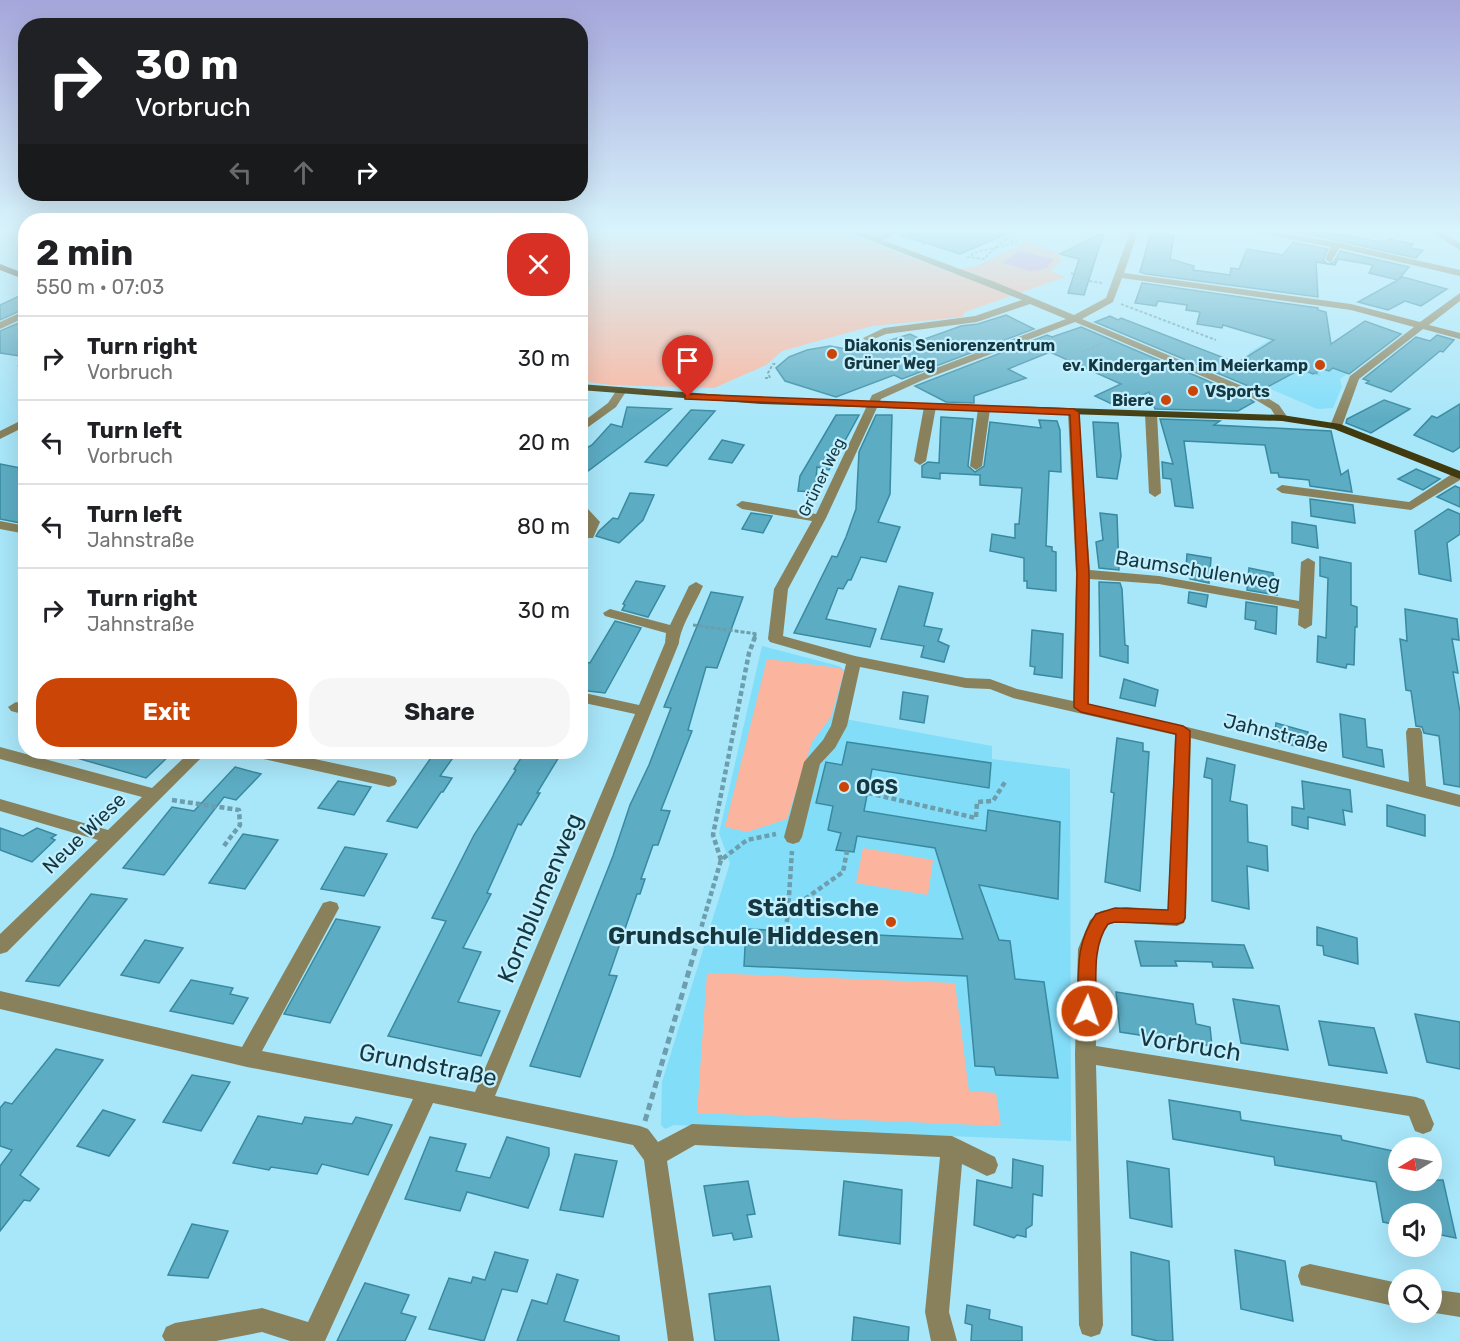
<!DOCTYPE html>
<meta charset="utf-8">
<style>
body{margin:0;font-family:Rubik,sans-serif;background:#f6f6f6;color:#202124;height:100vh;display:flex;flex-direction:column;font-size:22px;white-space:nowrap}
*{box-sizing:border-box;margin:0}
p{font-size:20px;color:#757577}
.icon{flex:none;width:33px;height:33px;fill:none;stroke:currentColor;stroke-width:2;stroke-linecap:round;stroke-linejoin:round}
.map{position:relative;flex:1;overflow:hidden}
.sheet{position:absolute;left:18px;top:213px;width:570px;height:546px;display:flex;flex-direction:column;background:#fff;border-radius:24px;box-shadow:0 6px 24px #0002}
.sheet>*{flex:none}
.guide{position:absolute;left:18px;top:18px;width:570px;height:183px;border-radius:24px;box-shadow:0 6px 24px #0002;background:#202124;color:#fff;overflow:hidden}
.needle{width:39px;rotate:260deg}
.fabs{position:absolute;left:1388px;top:1137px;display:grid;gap:12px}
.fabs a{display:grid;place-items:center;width:54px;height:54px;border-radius:50%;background:#fff;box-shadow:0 6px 24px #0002;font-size:30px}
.pin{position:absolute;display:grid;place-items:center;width:51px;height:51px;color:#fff;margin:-62px -26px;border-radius:50% 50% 50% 0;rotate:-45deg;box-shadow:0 0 6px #0007}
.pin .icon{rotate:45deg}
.me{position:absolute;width:66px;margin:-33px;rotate:3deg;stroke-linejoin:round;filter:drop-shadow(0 0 4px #0008)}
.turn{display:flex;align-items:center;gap:21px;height:126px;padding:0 18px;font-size:27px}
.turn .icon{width:78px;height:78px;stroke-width:2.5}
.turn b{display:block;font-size:42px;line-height:51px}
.lanes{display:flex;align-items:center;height:57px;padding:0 18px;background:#0003;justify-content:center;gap:30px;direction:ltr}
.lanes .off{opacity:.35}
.round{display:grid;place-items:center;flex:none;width:63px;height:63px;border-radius:24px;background:#f6f6f6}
.head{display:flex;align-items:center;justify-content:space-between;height:102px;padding:0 18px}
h1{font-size:36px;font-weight:700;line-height:45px}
.primary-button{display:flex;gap:12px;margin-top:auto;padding:12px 18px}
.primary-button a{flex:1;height:69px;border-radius:24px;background:#cb4507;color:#fff;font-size:24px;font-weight:700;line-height:69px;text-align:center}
.primary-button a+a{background:#f6f6f6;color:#202124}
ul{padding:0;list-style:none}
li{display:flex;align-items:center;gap:18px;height:84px;padding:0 18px;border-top:2px solid #e0e0e0}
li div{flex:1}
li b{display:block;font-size:22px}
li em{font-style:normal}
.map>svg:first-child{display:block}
.built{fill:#82ddf9}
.green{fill:#fbb59e;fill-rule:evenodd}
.water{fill:#e090c7}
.building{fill:#5cacc3;stroke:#398aa0;stroke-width:1.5}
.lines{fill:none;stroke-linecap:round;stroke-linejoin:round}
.path-far3{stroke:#6c9ead;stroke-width:2;stroke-dasharray:3 2;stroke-linecap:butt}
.path-far2{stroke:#6c9ead;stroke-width:3;stroke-dasharray:4 2;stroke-linecap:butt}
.path-far1{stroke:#6c9ead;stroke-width:4.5;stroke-dasharray:5 3;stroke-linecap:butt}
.path{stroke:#6c9ead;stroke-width:5;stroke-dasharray:7 4.5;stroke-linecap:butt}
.minor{fill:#88815c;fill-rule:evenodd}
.major{fill:#413a0e;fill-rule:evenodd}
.route{fill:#cb4507;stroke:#842d05;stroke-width:1.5}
.poi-dot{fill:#cb4507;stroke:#c3f0ff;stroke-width:2}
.labels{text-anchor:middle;stroke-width:4.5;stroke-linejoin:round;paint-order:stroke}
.far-poi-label{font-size:16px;font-weight:bold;fill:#153740;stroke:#c3f0ff;text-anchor:start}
.far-street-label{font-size:16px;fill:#153740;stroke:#c3f0ff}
.street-label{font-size:20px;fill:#153740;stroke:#c3f0ff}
.poi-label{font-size:20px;font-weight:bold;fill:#153740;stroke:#c3f0ff;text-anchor:start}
.near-street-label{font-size:24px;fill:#153740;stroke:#c3f0ff}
.near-poi-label{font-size:24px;font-weight:bold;fill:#153740;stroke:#c3f0ff;text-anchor:end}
</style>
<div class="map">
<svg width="1460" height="1341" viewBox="0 0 1460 1341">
<rect width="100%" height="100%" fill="#a8e6f9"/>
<!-- built -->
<g class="built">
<path d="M1284,331L1370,358L1340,379L1342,387L1333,408L1317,409L1268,388L1297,372L1248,353Z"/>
<path d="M762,646L839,666L847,672L834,717L992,746V759L1070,769L1071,1141L674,1125L665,1129L661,1125L662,1082L730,863L719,833Z"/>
</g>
<!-- green -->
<g class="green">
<path d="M581,232H842L955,274H963L958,269L976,266L1015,248L1024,240L1060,254V257L1063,260L1050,271L1065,277L965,312L962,317L872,326L782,351L766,365L714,388L611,385L581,381ZM1019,251L1047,265L1048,267C1026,275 1023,266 1003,264Z"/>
<path d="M767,659L840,668L844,672L831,717L812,742L787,819L747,832L725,827Z"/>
<path d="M863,848L933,860L928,895L856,883Z"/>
<path d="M707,973L955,983L969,1091L996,1093L1001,1126L697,1113Z"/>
</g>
<!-- water -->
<path class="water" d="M1019,251L1051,258L1054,261L1047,265L1049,267C1029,276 1019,266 1002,263Z"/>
<!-- building -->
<g class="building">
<path d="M902,232H1011L960,254L901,235Z"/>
<path d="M1104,232L1084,295L1068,293L1079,259L1060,254Z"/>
<path d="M1151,232H1168L1167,236H1174L1170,259L1194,266L1193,270L1230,275L1231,268L1239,269L1247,249L1283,255L1293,242L1328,249L1323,260L1328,264L1316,262L1318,297L1146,274L1140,272Z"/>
<path d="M1298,232H1327L1375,241L1377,240L1387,242L1389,239L1413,244L1410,248L1423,250L1416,258Z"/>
<path d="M1340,251L1409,267L1399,279L1403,277L1447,289L1421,306L1405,301L1388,310L1358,302L1398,280L1369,273L1373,265L1338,259L1335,265L1328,264L1334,262Z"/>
<path d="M1142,283L1318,308V310L1326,312L1331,344L1365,321L1401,334L1349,374L1333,368L1329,371L1323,369L1313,374L1301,369L1260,391L1095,322L1110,316L1118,320L1121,318L1237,363L1274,340L1223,325L1222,328L1197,324L1200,312L1186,310L1187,305L1158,301L1156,306L1135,303Z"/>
<path d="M26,293V308L0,320V305Z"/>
<path d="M1006,315L1034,329L902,379L894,375L836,397L785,381L776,368L789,357L807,350L830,346L857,351L868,348L879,350L882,347L881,343L910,334L922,340L961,326L978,324Z"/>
<path d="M26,320V357L0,353V331Z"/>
<path d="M1081,327L1248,398L1254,402L1238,411L1155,409L1149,392L1118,407L1095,396L1121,384L1050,352L1008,369L1026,378L974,396V403L946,402L915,386L1047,335L1052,337Z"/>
<path d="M1437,335L1454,340L1443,352L1440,351L1391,392L1366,383L1369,381L1363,379L1416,337L1430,341Z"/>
<path d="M1384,400L1410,409L1371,433L1346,423L1347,419Z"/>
<path d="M1460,404V447L1453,452L1414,435L1432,416L1437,418Z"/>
<path d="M627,407L671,409L580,477V452L592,445L611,424L622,427Z"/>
<path d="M691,410L715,411L667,466L645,462Z"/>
<path d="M836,415H859L829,470L817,467L815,492L798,491L800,476Z"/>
<path d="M876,415H892L890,494L878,522L900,527L886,562L861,557L851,580H848L843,589L838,588L826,619L876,629L870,647L794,633L832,556L837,557L846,537L856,509L859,452Z"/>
<path d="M941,417L973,419L968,466L975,472L984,466L990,422L1041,428L1039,420L1057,421L1060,430L1061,472L1049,471L1046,546L1052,547V551L1056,552V591L1027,588V581H1024V558L990,551L992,534L1015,538V524H1019L1022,488L980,485V475L940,473V479L922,477V466L928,462L939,463Z"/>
<path d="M1160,419L1220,421L1214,425L1331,431L1341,475L1348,470L1352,492L1310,486L1309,480L1279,477L1278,473H1271L1265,445L1184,441L1193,508L1175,506L1171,479L1163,478L1162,462L1173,464Z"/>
<path d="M1093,422L1118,423L1121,456L1117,479L1097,477Z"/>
<path d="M722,440L744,445L732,463L709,459Z"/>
<path d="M0,464L26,469V524L0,519Z"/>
<path d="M1416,469L1440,479L1423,490L1398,479Z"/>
<path d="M1455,486L1460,488V507L1437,497Z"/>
<path d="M630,493L654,495L643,520L619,543L596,536L599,531L613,518L618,519Z"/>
<path d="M1310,499L1353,505L1355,523L1311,516Z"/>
<path d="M1448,509L1460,514V534L1447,543L1451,581L1419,574L1415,531Z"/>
<path d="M751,513L772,516L763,533L742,529Z"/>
<path d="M1100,513L1117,515L1119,570L1099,568L1096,542L1103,540Z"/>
<path d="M1292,522L1316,526L1318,548L1292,543Z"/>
<path d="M1187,554L1211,558L1209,583L1190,579V570L1186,569Z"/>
<path d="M1320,557L1351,563V605L1357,607V627H1355L1354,665L1347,664L1346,668L1317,662L1318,636L1326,638L1328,578L1320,576Z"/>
<path d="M1249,568L1273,573L1275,583L1277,584V595L1247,590Z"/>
<path d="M636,581L665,586L648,617L622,610L625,605L623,604Z"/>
<path d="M1099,582L1120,583L1122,589L1125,645L1128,646V663L1100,656Z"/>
<path d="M899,586L933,593L924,626L942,629L938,641L949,646L944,662L921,657L924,646L881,639Z"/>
<path d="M711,592L743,597L717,668L706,667L688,730L692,731L661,810L670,811L658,845H653L641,879H645L640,894H637L609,975L617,976L580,1077L530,1066L613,856L630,805L649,765L671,708L664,707Z"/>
<path d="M1189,592L1208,595L1206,607L1188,603Z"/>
<path d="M1246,602L1277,607L1276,634L1255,629L1256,621L1245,619Z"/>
<path d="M1405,609L1457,619L1459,640L1452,639L1458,673L1453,672L1460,712V787L1444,784L1439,736L1424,733L1422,727L1416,726L1411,691L1406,690L1400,639L1407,641Z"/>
<path d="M615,621L641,628L605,693L580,690V672L586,662L590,663Z"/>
<path d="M1032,630L1063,634L1062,678L1034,674L1035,667L1030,666Z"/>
<path d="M1124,679L1158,690L1155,706L1120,698Z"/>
<path d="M903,692L928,696L924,723L900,719Z"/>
<path d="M1340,714L1365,719L1367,747L1382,750L1384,767L1343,757Z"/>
<path d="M1276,723L1308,732L1306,749L1274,740Z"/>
<path d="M1117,738L1143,743V751L1149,752L1140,891L1105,882L1114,793L1111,792Z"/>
<path d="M847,742L991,763L989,788L872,769L864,811L986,831L988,810L1060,822L1058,899L979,885L999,940L1010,941L1015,979L1044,982L1058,1078L996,1075L994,1067L975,1066L967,976L744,966L746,929L963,939L935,848L857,836L854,852L836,850L841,833L828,830L833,806L816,803L826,762L842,765Z"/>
<path d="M71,752H173L146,778L70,756Z"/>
<path d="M435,752H457L440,776L452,778L443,792H441L417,828L387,821Z"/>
<path d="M525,752H562L537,793H540L521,825L518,824L487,893L491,894L463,948L481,952L458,1002L500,1011L481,1056L388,1036L446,921L432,918L474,835L516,770L514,769Z"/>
<path d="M1207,758L1235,765L1230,801L1247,805L1248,842L1267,846L1268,871L1247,866L1249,909L1212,901V779L1204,777Z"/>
<path d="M235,767L261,774L236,800L224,797L164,875L123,868L172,807L194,811Z"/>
<path d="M338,781L371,787L354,815L318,808Z"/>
<path d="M1302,781L1350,790L1352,812L1343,810L1345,825L1308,817V829L1292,825V807L1304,809Z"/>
<path d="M1387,805L1425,815V836L1387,826Z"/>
<path d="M0,828L23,836L37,828L56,835L51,838L55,840L32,862L0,850Z"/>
<path d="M243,834L278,840L245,889L209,883Z"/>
<path d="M345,847L387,854L364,896L321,889Z"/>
<path d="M91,894L127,899L59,986L26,981Z"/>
<path d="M336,919L380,927L330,1023L284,1014Z"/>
<path d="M1317,927L1357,938L1358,964L1324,955L1323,946L1317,945Z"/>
<path d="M145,940L183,948L159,983L121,975Z"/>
<path d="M1135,941L1244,945L1253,968L1213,967L1212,962L1175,961L1177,966H1141Z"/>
<path d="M191,980L233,988L230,994L248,998L233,1024L170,1011Z"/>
<path d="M1116,992L1193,1004L1196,1024L1210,1027L1212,1046L1120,1032Z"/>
<path d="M1233,999L1279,1006L1288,1050L1241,1043Z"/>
<path d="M1415,1014L1460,1022V1069L1427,1062Z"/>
<path d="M1319,1021L1374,1028L1387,1073L1329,1065Z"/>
<path d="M56,1049L103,1060L20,1175L39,1189L30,1201L24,1200L0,1231V1166L12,1150L0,1146V1108L5,1102L12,1104Z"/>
<path d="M192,1075L230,1082L201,1131L163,1122Z"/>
<path d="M1169,1100L1240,1112L1241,1120L1341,1136L1342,1140L1398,1152V1180H1443L1456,1238L1431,1233V1214H1398V1225L1383,1222L1376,1182L1275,1165L1274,1157L1173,1139Z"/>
<path d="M103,1110L135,1120L109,1156L77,1146Z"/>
<path d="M258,1116L302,1124L305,1117L352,1124L356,1117L392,1125L368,1175L322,1164L317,1174L271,1167L269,1170L233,1163Z"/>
<path d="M430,1137L466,1144L456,1171L490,1178L507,1137L549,1148V1155L528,1208L467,1192L460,1211L405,1199Z"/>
<path d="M575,1154L617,1161L603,1217L560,1210Z"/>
<path d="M1013,1159L1043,1166L1042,1196L1033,1194L1032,1225L1026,1229V1237L1017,1235L1014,1238L974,1225L977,1180L1012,1188Z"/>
<path d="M1127,1161L1169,1169L1172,1227L1130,1218Z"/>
<path d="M748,1181L755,1214L747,1215L752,1237L734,1240L732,1233L713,1236L704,1186Z"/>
<path d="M844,1181L902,1190L900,1244L839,1235Z"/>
<path d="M192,1224L228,1231L208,1278L168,1275Z"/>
<path d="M1235,1250L1285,1261L1293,1321L1241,1309Z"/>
<path d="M495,1252L528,1260L517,1292L502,1289L484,1341L429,1329L449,1278L471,1283L473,1277L485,1280Z"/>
<path d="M1131,1252L1169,1261L1173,1341H1158L1132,1335Z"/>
<path d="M557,1274L578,1280L564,1321L619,1336V1341H517L532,1300L547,1304Z"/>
<path d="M365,1283L409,1295L401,1313L416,1317L405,1341H337Z"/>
<path d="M770,1286L779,1341H715L709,1294Z"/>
<path d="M967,1305L990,1310L989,1319L1022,1327V1341H971L972,1325L965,1323Z"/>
<path d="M854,1317L909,1327L908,1341H852Z"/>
</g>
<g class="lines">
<!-- path-far3 -->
<g class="path-far3">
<path d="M1006,239L1017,242L995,248Z"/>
<path d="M1101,241L1103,243"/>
<path d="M922,245L950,234L966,239"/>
<path d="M1091,245L1099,244"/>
<path d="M995,248L984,259L968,257L979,251Z"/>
<path d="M1071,273L1089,281L1102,283"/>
<path d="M1121,304L1216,340"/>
<path d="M1082,352L1103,343"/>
<path d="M1315,373L1320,375"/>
<path d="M765,378H770L768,373L773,364H776"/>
</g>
<!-- path-far2 -->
<g class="path-far2">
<path d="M693,625L757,634"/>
<path d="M754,638L756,633"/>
</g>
<!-- path-far1 -->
<g class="path-far1">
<path d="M868,793L976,818L977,802L993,801L1005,782"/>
<path d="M172,800L239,810L240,825L223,847"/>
<path d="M721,860L713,835L749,653L755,637"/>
<path d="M788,911L792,851"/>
<path d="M786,930L788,911L843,872L847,851"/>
<path d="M697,942L721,860L747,840L776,834"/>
</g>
<!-- path -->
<path class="path" d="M645,1121L698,940"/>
<!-- minor -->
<g class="minor">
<path d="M849,232H861L875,237L888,232H899L882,240L995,282L1074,315L1106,298L1130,232H1138L1124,273L1351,304L1420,322L1460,293V301L1429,325L1460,333V339L1423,329L1359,379L1342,426L1336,429L1330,426L1350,376L1414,327L1351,310L1122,278L1113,302L1082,319L1259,393L1279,405L1288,418L1286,420H1278L1271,409L1251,397L1075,322L923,380L881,399L826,518L788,589L783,636L855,656L966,678L990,679L1017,689L1073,701L1076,574L1068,412L1074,409L1078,410L1090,570L1159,576L1299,601L1301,562L1308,558L1315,562L1312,625L1305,629L1298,625L1299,609L1159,584L1090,579L1089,705L1183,726L1409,782L1406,732L1408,728H1420L1422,732L1426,786L1460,795V807L1191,738L1186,918L1184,923L1177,926L1116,922C1109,924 1105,926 1102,933C1093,953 1096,1021 1096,1046L1416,1097L1424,1100L1434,1124L1431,1131L1423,1134L1415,1131L1409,1116L1096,1065L1103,1325L1100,1334L1091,1337L1082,1334L1079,1325L1075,1054L1078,949L1090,920L1101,911L1126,907L1168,910L1175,735L1013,698L990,689L966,688L860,667L847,726L835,748L820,764L802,837L799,842L793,844L787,842L784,837L804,762L823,740L831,726L846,664L770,642L768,639L774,589L812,521L742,509L736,505L742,501L816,514L872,395L915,376L1066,319L1030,304L977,322L886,334L874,339L880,346L879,348H871L863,338L884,328L975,316L1022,300Z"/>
<path d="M1254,232H1273L1336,242L1460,270V276L1339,248L1332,261L1329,262L1325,259L1331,247Z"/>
<path d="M1431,232H1441L1460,243V250Z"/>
<path d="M26,310V317L0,329V322Z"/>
<path d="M22,363L26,364V370L17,366Z"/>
<path d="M622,387L627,390L616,407L580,433V424L608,403L618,388Z"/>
<path d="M930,404L936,407L926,461L920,465L914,461L924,407Z"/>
<path d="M984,406L990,409L982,466L976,470L970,466L978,409Z"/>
<path d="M1151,411L1157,414L1161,493L1155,497L1149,493L1145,414Z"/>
<path d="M26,418V426L0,439V431Z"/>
<path d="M1455,472H1460V480L1411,510L1282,493L1276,489L1282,485L1409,502Z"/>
<path d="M580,508L588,509L600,522L593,538H583L582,535L587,523L580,516Z"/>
<path d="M0,521L26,526V534L0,529Z"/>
<path d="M696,582L703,586C696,602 680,628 679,643L495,1096L640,1126L648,1129L658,1142L692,1124L952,1136L995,1157L998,1165L995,1173L987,1176L962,1164L949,1312L957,1341H931L925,1312L940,1157L695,1145L667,1161L694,1341H668L644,1160L633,1145L433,1103L325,1341H290L262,1332L216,1341H165L162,1336L166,1327L175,1323L262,1308L308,1322L413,1099L247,1067L0,1009V991L242,1047L323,903L330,901L337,903L339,908L262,1051L475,1092L635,714L580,702V692L639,705L665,643L666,633L605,616L603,613L610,609L670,625L689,586Z"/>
<path d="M16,702L26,705V715L11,711L8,707Z"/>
<path d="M0,747L152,788L190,752H207L7,952L0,954V934L98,840L0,811V799L108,830L142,797L0,759Z"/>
<path d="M251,752H282L389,775L395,777L397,781L395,785L389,787L259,758L253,756Z"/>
<path d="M1310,1264L1398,1283V1307L1301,1285L1298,1276L1301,1267Z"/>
<path d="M1431,1289L1460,1293V1317L1429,1312H1431Z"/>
</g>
<!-- major -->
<g class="major">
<path d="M0,264L26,274V280L0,270Z"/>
<path d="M580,384L761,398L1282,415L1340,424L1460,471V479L1334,429L1282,421L761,404L580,390Z"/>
</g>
</g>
<!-- sky -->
<linearGradient id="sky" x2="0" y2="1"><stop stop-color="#a5a6db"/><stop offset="0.55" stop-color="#d8f4fc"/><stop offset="1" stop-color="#d8f4fc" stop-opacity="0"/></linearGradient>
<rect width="1460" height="420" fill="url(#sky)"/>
<!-- route -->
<path class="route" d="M688,394L1074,409L1079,412L1089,574L1088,704L1183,726L1190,731L1185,918L1183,922L1177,924L1115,922L1108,924C1091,948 1097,982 1096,1011L1094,1016L1087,1018L1081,1016L1078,1011C1079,974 1074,945 1096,914L1115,908L1168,910L1176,734L1081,712L1074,707L1077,574L1070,415L685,399V395Z"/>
<!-- markers -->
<g class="poi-dot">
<circle cx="832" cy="354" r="6"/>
<circle cx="1320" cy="365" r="6"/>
<circle cx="1193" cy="391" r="6"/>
<circle cx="1166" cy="400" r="6"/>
<circle cx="844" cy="787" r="6"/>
<circle cx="891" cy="922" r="6"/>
</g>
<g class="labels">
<!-- far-poi labels -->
<g class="far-poi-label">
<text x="844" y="351">Diakonis Seniorenzentrum<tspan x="844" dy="18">Grüner Weg</tspan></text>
<text x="1308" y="371" text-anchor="end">ev. Kindergarten im Meierkamp</text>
<text x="1205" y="397">VSports</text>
<text x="1154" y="406" text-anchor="end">Biere</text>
</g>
<!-- far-street labels -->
<g class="far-street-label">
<text transform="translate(821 477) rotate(-64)" y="6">Grüner Weg</text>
</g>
<!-- street labels -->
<g class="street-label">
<text transform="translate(1198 570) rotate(9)" y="7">Baumschulenweg</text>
<text transform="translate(1276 733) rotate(14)" y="7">Jahnstraße</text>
<text transform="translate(84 833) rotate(-44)" y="7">Neue Wiese</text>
</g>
<!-- poi labels -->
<g class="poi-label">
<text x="856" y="794">OGS</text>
</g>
<!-- near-street labels -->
<g class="near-street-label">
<text transform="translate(540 898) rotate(-67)" y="8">Kornblumenweg</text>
<text transform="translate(1190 1045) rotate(9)" y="8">Vorbruch</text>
<text transform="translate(428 1065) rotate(11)" y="8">Grundstraße</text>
</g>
<!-- near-poi labels -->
<g class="near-poi-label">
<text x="879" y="916">Städtische<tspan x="879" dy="28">Grundschule Hiddesen</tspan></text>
</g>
</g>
</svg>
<div class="fabs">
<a><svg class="needle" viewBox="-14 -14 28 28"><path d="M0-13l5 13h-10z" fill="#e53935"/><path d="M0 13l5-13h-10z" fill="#757577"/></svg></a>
<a><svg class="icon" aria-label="sound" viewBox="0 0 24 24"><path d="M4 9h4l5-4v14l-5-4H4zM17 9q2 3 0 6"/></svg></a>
<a><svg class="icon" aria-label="search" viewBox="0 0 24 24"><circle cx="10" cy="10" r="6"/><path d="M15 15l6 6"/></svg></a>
</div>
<div class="pin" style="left:688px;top:397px;background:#d93025"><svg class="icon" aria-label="arrive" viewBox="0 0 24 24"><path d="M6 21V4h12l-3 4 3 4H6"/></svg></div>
<svg class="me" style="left:1087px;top:1011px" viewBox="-20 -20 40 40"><circle r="17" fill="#cb4507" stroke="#fff" stroke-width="3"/><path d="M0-11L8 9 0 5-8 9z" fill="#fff"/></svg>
<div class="guide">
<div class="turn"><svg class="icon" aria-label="right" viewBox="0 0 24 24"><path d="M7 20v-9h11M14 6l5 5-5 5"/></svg><div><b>30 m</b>Vorbruch</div></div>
<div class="lanes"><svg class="icon off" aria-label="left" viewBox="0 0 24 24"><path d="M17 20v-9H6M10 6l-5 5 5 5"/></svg><svg class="icon off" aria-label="ahead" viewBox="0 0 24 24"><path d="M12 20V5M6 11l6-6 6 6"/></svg><svg class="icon" aria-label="right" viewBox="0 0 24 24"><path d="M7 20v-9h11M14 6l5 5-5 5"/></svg></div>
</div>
<section class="sheet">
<div class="head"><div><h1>2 min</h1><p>550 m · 07:03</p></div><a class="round" style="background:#d93025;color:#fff"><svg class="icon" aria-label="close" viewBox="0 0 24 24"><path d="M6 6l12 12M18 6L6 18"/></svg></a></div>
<ul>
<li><svg class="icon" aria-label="right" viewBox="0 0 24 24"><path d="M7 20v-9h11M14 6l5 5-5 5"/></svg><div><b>Turn right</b><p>Vorbruch</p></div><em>30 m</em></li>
<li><svg class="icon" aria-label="left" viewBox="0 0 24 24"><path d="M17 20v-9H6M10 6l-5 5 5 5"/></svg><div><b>Turn left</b><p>Vorbruch</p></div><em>20 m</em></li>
<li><svg class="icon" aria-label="left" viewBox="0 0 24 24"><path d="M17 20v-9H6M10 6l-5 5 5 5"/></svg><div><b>Turn left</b><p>Jahnstraße</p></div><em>80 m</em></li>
<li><svg class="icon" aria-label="right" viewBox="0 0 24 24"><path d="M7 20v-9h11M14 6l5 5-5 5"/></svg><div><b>Turn right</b><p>Jahnstraße</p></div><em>30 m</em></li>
</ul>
<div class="primary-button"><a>Exit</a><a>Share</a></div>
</section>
</div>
